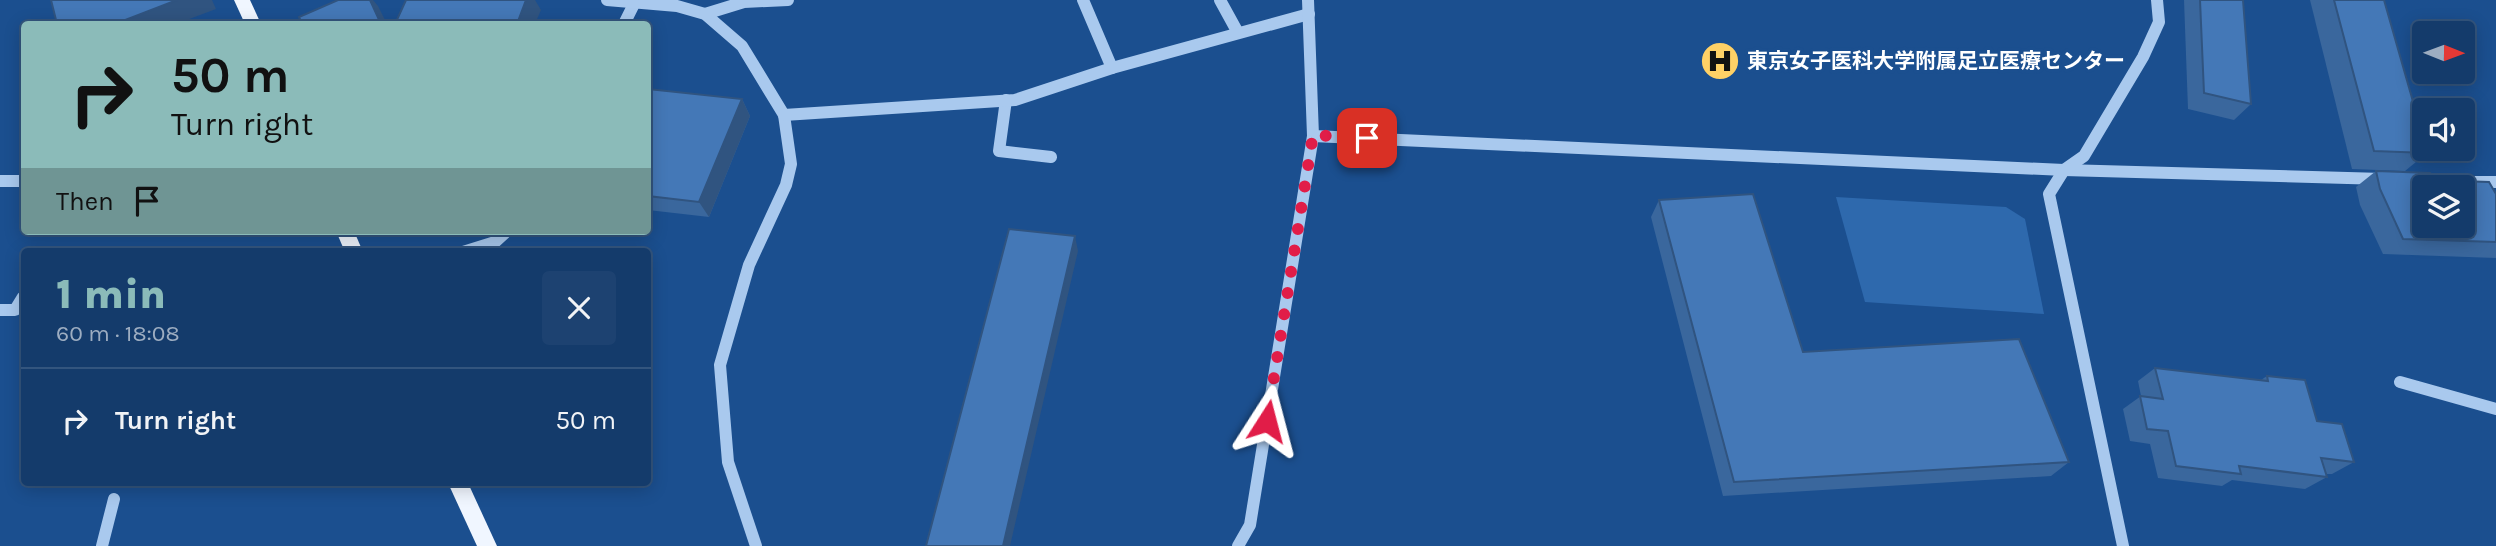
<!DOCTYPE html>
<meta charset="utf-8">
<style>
body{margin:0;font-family:Karla,"Noto Sans JP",sans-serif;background:#1d4271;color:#f1f3f6;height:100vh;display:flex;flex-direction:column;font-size:26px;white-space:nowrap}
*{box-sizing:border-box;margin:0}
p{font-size:23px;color:#9dadc1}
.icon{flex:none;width:38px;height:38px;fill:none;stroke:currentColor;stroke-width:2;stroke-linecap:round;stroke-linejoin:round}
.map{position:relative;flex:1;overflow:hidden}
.drawer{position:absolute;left:21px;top:248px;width:630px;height:238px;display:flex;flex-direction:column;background:#143b6b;border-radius:7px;box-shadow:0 4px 18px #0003,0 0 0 2px #33557e}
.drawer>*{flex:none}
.banner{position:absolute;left:21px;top:21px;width:630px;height:214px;border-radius:7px;box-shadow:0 4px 18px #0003,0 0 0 2px #33557e;background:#8bbbb9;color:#111;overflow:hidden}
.needle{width:46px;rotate:91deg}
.controls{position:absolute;left:2412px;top:21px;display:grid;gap:14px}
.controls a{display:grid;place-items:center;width:63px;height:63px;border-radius:7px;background:#143b6b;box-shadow:0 4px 18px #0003,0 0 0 2px #33557e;font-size:35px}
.pin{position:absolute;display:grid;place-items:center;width:60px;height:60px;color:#fff;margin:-30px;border-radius:14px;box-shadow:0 4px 10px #0006}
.me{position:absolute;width:77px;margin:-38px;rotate:9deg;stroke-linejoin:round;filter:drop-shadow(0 0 5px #0008)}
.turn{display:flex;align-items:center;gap:24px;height:147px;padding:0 35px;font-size:32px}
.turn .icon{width:91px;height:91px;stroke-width:2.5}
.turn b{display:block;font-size:49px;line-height:60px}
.then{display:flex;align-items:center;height:66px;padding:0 35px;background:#0003;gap:14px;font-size:26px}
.round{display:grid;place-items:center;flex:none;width:74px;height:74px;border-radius:7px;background:#1d4271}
.summary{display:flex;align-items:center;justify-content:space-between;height:119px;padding:0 35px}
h1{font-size:42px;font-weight:800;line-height:52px;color:#8bbbb9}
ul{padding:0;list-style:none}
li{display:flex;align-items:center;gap:21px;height:105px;padding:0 35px;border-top:2px solid #33557e}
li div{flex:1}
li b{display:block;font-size:26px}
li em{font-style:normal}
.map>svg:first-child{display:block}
.green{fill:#2e69ad}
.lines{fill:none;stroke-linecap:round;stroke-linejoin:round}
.minor{stroke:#a9c9ee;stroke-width:12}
.major{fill:#f0f6ff;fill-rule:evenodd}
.wall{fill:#3a679d}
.shaded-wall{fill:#305480}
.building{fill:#4478b7;stroke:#305480;stroke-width:2;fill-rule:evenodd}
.route{stroke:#e11d48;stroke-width:12;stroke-dasharray:0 21.6}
.labels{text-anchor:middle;stroke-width:7;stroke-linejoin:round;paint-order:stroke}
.poi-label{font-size:21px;font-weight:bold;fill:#fff;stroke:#1b4f8f;text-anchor:start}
</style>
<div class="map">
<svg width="2496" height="546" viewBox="0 0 2496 546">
<rect width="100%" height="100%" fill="#1b4f8f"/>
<!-- green -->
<path class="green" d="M1836,197L2006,207L2025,219L2044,314L1865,302Z"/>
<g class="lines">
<!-- minor -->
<g class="minor">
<path d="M607,0L677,6L705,14L742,46L784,115L791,164L786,185L749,265L720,365L728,462L756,546"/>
<path d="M1083,0L1112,68"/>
<path d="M1220,0L1237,31"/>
<path d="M705,14L744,2L788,0"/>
<path d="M624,24L634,4"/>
<path d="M1006,100L999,151L1051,157"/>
<path d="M784,115L1015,100L1112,68L1309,14"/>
<path d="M1313,136L2064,170L2383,179"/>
<path d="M0,181H24"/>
<path d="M2475,182H2496"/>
<path d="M463,252L495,242L507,231"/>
<path d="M0,310H15L23,297"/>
<path d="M2400,382L2496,409"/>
<path d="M102,546L114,499"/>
<path d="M1238,546L1250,525L1313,136L1308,0"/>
<path d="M2123,546L2049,194L2064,170L2084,156L2143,57L2159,22L2157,0"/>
</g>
<!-- major -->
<g class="major">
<path d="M234,0H250L261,24H245Z"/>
<path d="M336,231H354L363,252H345Z"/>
<path d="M448,483H468L497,546H477Z"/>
</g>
</g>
<!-- wall -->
<g class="wall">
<path d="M2184,0H2243L2251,104L2234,120L2188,109Z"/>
<path d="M2310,0H2384L2427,153L2405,171L2352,169Z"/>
<path d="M648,89L742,99L750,116L709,217L648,210Z"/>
<path d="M2376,171L2432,180L2496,194V258L2383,254L2360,205L2356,187Z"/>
<path d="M1659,200L1803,352L2069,462L2051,476L1723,496L1651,217Z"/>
<path d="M2155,368L2261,380L2267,376L2317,421L2354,462L2332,474H2326L2327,477L2305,489L2232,480L2222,486L2158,478L2150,444L2130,441L2123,409L2141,396L2138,381Z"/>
</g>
<!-- shaded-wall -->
<g class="shaded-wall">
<path d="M177,0H212L216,9L176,24H115Z"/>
<path d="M370,0H373L378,6L387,24H381Z"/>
<path d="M526,0H535L541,10L535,24H517Z"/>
<path d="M742,99L750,116L709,217L699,202Z"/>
<path d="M1075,236L1078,251L1010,546H1003Z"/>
</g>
<!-- building -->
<g class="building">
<path d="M51,0H177L115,24H57Z"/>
<path d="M338,0H370L381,24H302L299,17Z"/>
<path d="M406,0H526L517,24H395Z"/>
<path d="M2200,0H2243L2251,104L2204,93Z"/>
<path d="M2334,0H2384L2424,140V149H2426L2427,153L2374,151Z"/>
<path d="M648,89L742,99L699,202L648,196Z"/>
<path d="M2376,171L2430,173L2432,180L2489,182L2496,194V242L2403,239L2380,189ZM2424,187H2462V226H2424Z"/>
<path d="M1753,194L1803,352L2019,339L2069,462L1734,482L1659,200Z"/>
<path d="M1009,229L1075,236L1003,546H926Z"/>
<path d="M2155,368L2268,381L2267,376L2305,380L2317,421L2342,424L2354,462L2321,458L2327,477L2239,466L2241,474L2176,466L2168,431L2147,429L2140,396L2163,399Z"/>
</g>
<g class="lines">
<!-- route -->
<path class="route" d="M1267,421L1313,135L1367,138"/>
</g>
<!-- icons -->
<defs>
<g id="hospital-disc" transform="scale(2.0125)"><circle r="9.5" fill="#ffd166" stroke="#1b4f8f"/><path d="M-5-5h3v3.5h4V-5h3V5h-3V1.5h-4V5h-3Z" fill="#111"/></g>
</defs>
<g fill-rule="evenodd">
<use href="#hospital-disc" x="1720" y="61"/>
</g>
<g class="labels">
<!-- poi labels -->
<g class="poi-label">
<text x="1747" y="68">東京女子医科大学附属足立医療センター</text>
</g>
</g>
</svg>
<div class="controls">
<a><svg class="needle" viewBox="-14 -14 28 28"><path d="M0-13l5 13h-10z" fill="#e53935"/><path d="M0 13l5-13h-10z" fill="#9dadc1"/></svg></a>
<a><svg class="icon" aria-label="sound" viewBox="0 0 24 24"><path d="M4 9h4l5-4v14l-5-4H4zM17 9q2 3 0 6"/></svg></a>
<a><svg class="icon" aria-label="layers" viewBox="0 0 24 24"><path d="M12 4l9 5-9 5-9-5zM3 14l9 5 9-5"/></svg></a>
</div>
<div class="pin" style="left:1367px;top:138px;background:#d93025"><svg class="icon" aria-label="arrive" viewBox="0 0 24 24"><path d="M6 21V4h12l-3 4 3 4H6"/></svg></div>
<svg class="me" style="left:1267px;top:421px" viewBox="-20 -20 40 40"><path d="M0-17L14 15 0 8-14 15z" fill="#e11d48" stroke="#fff" stroke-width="4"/></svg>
<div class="banner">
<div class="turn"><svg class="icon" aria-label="right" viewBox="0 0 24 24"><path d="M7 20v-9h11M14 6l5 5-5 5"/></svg><div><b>50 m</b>Turn right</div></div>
<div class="then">Then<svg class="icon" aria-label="arrive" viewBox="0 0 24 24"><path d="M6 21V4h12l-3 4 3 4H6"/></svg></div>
</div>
<section class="drawer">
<div class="summary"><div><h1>1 min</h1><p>60 m · 18:08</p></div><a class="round"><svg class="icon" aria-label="close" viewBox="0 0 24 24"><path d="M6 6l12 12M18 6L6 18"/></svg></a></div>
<ul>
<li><svg class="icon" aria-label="right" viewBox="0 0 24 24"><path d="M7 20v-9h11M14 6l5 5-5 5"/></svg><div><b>Turn right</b></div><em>50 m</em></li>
</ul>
</section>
</div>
